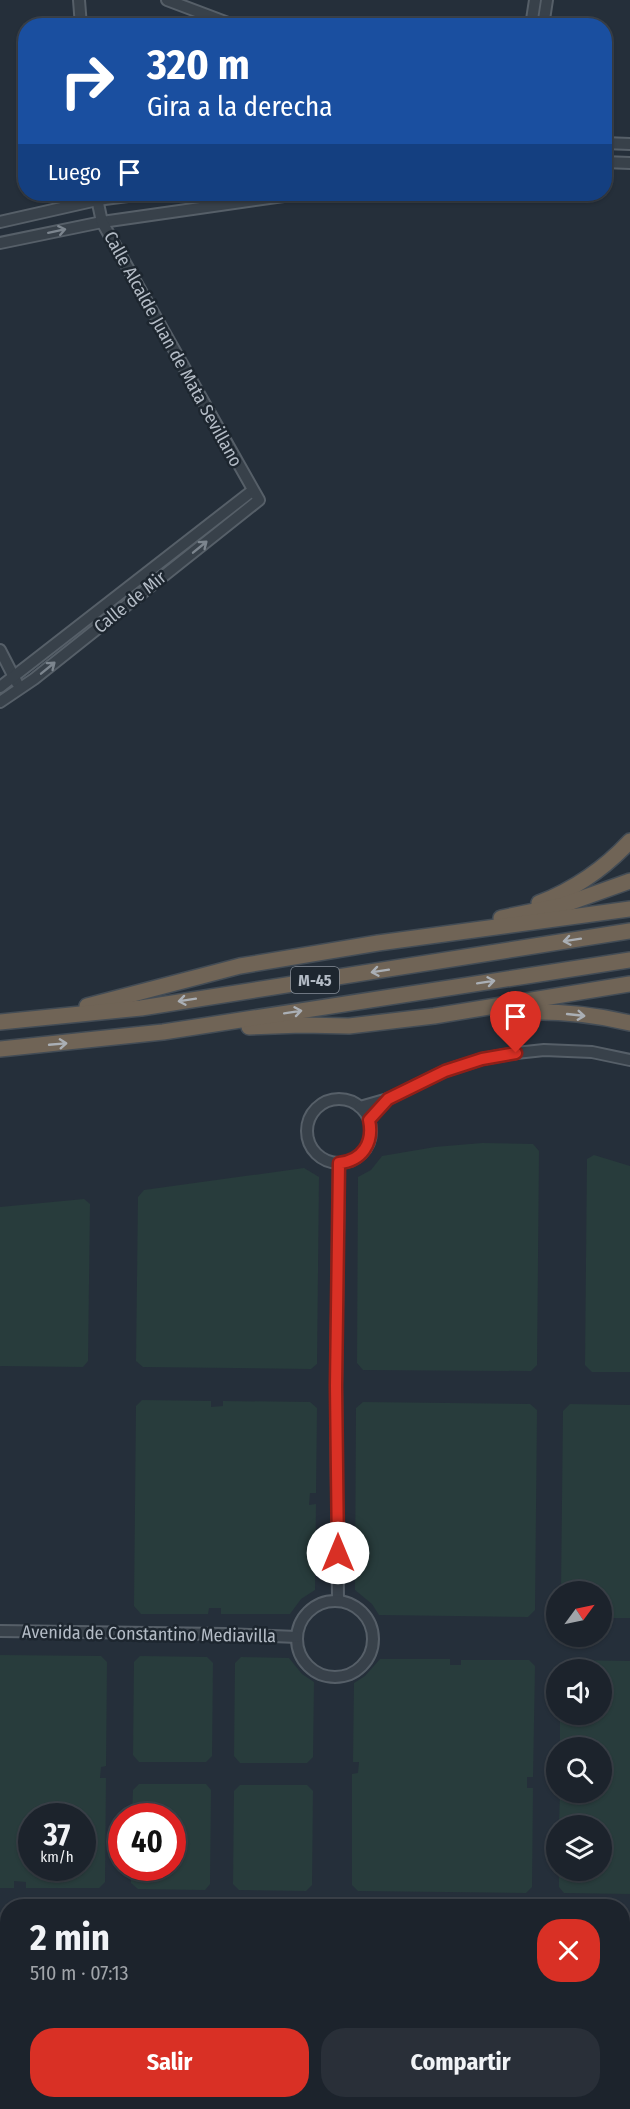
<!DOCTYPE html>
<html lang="es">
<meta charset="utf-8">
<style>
body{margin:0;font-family:"Fira Sans Condensed",sans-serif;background:#292f38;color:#f1f3f6;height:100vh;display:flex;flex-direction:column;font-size:22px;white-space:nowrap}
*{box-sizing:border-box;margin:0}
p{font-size:20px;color:#a0a4a9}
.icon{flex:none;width:33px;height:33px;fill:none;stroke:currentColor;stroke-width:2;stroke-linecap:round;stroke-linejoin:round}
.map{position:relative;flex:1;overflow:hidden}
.panel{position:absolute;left:0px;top:1899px;width:630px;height:210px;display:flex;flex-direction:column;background:#1c232c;border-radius:24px 24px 0 0;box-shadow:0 2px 4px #0004,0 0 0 2px #3a4048}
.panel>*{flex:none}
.banner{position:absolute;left:18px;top:18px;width:594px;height:183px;border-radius:24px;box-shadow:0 2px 4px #0004,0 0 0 2px #3a4048;background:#1a4fa0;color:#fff;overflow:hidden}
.needle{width:39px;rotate:57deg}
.fabs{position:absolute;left:546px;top:1581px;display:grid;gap:12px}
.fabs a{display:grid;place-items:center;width:66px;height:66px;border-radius:50%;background:#1c232c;box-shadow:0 2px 4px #0004,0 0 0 2px #3a4048;font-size:30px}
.speed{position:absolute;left:18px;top:1803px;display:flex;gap:12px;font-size:30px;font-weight:700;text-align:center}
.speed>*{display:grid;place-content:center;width:78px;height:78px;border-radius:50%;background:#1c232c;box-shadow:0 2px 4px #0004,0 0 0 2px #3a4048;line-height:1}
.speed small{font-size:15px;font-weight:400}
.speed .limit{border:9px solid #d22;background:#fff;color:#111}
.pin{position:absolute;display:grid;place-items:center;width:51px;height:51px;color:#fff;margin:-62px -26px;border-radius:50% 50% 50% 0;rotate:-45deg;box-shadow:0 0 6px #0007}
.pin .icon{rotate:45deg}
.me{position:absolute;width:66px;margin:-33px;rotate:0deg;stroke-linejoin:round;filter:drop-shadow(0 0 4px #0008)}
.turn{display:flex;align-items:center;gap:21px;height:126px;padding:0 30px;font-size:27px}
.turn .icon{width:78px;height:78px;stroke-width:2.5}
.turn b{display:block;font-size:42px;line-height:51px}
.then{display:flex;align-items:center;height:57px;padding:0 30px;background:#0003;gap:12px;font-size:22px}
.round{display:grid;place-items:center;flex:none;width:63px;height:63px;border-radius:24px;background:#292f38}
.head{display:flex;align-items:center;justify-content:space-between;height:102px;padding:0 30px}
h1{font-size:36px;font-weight:700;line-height:45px}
.button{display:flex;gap:12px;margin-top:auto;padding:12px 30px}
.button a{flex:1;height:69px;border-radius:24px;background:#d93025;color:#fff;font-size:24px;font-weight:700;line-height:69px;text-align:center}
.button a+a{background:#292f38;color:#f1f3f6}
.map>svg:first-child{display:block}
.green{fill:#283c3c;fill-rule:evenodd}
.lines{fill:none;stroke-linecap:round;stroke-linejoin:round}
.minor-casing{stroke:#565f68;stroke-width:14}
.highway-casing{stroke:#434c55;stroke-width:18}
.minor{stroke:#38414a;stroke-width:10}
.highway{stroke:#706456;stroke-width:15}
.oneway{stroke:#7c858e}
.oneway2{stroke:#aaafb5}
.route-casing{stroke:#8d1f18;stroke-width:15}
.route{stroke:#d93025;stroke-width:10}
.labels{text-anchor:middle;stroke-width:5;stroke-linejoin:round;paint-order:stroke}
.shield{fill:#1d262f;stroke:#878f99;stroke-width:1.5}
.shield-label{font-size:16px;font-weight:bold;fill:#b4bcc6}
.street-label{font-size:18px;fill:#b4bcc6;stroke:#1d262f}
</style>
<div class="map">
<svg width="630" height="2109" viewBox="0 0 630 2109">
<rect width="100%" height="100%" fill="#252f3a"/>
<!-- green -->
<g class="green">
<path d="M482,1143L533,1144L539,1151L537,1365L531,1371L363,1370L357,1363L358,1177L371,1170L382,1156L435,1147Z"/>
<path d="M594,1155L630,1166V1372H592L585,1365L587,1159Z"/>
<path d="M304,1168L319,1177L317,1364L311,1369L143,1367L136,1361L138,1197L144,1190Z"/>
<path d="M84,1199L90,1204L88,1361L83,1367L0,1366V1207Z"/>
<path d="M142,1400L211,1401V1407L223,1406V1401L310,1402L317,1408L316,1493H310L309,1505L316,1504L315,1590L301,1599L290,1614H221V1608H209L208,1614H141L134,1606L136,1406Z"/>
<path d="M363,1402L530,1404L537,1410L535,1610L528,1617L379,1615L372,1604L355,1590L356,1408Z"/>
<path d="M570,1404L630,1405V1618H602V1592L561,1591L563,1411Z"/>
<path d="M0,1655L101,1656L107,1662L106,1766L101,1767L100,1778H106L105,1882L99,1888H26V1882L14,1881V1888H0ZM32,1816H82V1868H32Z"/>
<path d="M140,1656L207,1657L213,1663L212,1756L206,1762H139L133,1755L134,1662Z"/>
<path d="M241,1657L289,1658L302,1674L314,1682L313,1757L307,1763H240L234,1756L235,1663Z"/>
<path d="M380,1659H450V1665H461V1660H529L535,1666L533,1777H527V1788H533L532,1887L526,1893L358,1891L352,1885V1774L358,1773L359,1762H353L354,1683L365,1676Z"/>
<path d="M568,1660L630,1661V1894L564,1893L559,1887V1871L602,1870V1826L559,1825L560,1793L602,1792V1748L560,1747V1715L602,1714V1670L561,1669V1667Z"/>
<path d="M139,1784H206L211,1790L210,1884L205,1890L138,1889L131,1883V1868H172V1816H132L133,1790Z"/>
<path d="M240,1785H307L313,1791L312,1885L306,1891L239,1890L233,1884L234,1791Z"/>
<path d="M0,1913H7V2067L0,2066Z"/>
<path d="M622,1919H630V1985H623Z"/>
<path d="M622,2007H630V2073H623Z"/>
<path d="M7,2103H97L102,2109H7Z"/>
<path d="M136,2104L272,2105L274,2109H130Z"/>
</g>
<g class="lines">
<!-- minor casing -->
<g class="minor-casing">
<g id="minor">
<path d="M79,0L81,26"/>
<path d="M167,0L236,26"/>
<path d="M531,26L535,0"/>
<path d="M543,26L547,0"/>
<path d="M604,143L630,144"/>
<path d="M604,162L630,163"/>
<path d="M0,222L97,200L143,194"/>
<path d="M0,243L102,222L298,194"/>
<path d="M0,650L17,683"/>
<path d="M0,687L252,491"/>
<path d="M0,702L34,679L259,500L102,222L96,194"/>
<circle cx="339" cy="1131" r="32"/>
<path d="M360,1107L388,1099L445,1071L482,1059L516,1053L544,1050L592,1052L630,1060"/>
<path d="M338,1600L336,1386L339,1163"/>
<circle cx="335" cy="1639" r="38"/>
<path d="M0,1631L225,1634L297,1637"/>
<path d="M0,2085H8"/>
<path d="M622,2091H630"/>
<path d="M302,2102L307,2109"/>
<path d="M116,2109V2102"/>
<path d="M358,2109L363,2102"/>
</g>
</g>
<!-- highway casing -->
<g class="highway-casing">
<g id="highway">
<path d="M539,903C575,889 604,869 630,841"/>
<path d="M501,918L563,905L630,881"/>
<path d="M87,1006L240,966L378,943L630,909"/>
<path d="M500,1013C542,1010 589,1013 630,1023"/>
<path d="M0,1022L141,1008L630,931"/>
<path d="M249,1027L302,1025L349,1026L434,1016L630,984"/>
<path d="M0,1049L163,1032L630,960"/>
</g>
</g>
<!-- minor -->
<use href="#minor" class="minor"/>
<!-- highway -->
<use href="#highway" class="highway"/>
</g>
<!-- one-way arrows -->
<defs><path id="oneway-shaft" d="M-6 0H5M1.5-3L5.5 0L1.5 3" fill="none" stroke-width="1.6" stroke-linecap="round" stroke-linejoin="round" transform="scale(1.5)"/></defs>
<g class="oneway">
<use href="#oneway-shaft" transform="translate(57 231) rotate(-12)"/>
<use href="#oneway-shaft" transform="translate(200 547) rotate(-39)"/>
<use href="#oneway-shaft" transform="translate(48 668) rotate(-39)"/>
</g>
<g class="oneway2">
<use href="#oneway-shaft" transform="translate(572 940) rotate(171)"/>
<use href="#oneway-shaft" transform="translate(380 971) rotate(171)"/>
<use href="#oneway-shaft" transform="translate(486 982) rotate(-9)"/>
<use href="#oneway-shaft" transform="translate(187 1000) rotate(171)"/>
<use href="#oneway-shaft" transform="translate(293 1012) rotate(-9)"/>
<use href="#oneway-shaft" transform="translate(576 1015) rotate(6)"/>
<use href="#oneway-shaft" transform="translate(58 1044) rotate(-5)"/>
</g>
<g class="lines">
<!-- route casing -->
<g class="route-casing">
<path id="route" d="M338,1553L336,1386L339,1163C362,1161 374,1143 369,1120L388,1099L445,1071L482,1059L516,1053"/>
</g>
<!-- route -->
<use href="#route" class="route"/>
</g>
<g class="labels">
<!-- shield labels -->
<rect class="shield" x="291" y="967" width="48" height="26" rx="4.5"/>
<g class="shield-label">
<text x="315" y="986">M-45</text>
</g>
<!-- street labels -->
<g class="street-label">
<text transform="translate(173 349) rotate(61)" y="6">Calle Alcalde Juan de Mata Sevillano</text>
<text transform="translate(130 602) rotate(-39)" y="6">Calle de Mir</text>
<text transform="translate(149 1634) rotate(1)" y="6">Avenida de Constantino Mediavilla</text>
</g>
</g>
</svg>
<div class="fabs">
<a><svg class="needle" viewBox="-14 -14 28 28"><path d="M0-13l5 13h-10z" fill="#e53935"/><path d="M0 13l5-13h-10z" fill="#a0a4a9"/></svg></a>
<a><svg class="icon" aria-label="sound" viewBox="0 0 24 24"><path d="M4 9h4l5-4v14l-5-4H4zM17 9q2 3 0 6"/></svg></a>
<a><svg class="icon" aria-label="search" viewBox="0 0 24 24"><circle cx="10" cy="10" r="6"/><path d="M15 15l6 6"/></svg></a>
<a><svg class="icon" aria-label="layers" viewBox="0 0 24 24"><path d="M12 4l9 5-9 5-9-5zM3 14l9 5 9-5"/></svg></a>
</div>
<div class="speed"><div>37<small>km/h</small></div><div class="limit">40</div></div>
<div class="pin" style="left:516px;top:1053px;background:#d93025"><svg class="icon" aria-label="arrive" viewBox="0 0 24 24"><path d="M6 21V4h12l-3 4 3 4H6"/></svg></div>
<svg class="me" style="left:338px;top:1553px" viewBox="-20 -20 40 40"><circle r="19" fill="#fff"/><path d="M0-13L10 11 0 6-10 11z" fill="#d93025"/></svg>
<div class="banner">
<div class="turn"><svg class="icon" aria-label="right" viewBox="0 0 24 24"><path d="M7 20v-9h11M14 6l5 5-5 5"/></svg><div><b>320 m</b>Gira a la derecha</div></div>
<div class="then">Luego<svg class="icon" aria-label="arrive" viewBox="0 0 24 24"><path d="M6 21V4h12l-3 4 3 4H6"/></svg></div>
</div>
<section class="panel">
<div class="head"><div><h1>2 min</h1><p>510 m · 07:13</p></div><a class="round" style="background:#d93025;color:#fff"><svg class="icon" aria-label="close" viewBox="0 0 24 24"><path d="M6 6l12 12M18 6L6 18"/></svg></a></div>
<div class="button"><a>Salir</a><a>Compartir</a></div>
</section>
</div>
